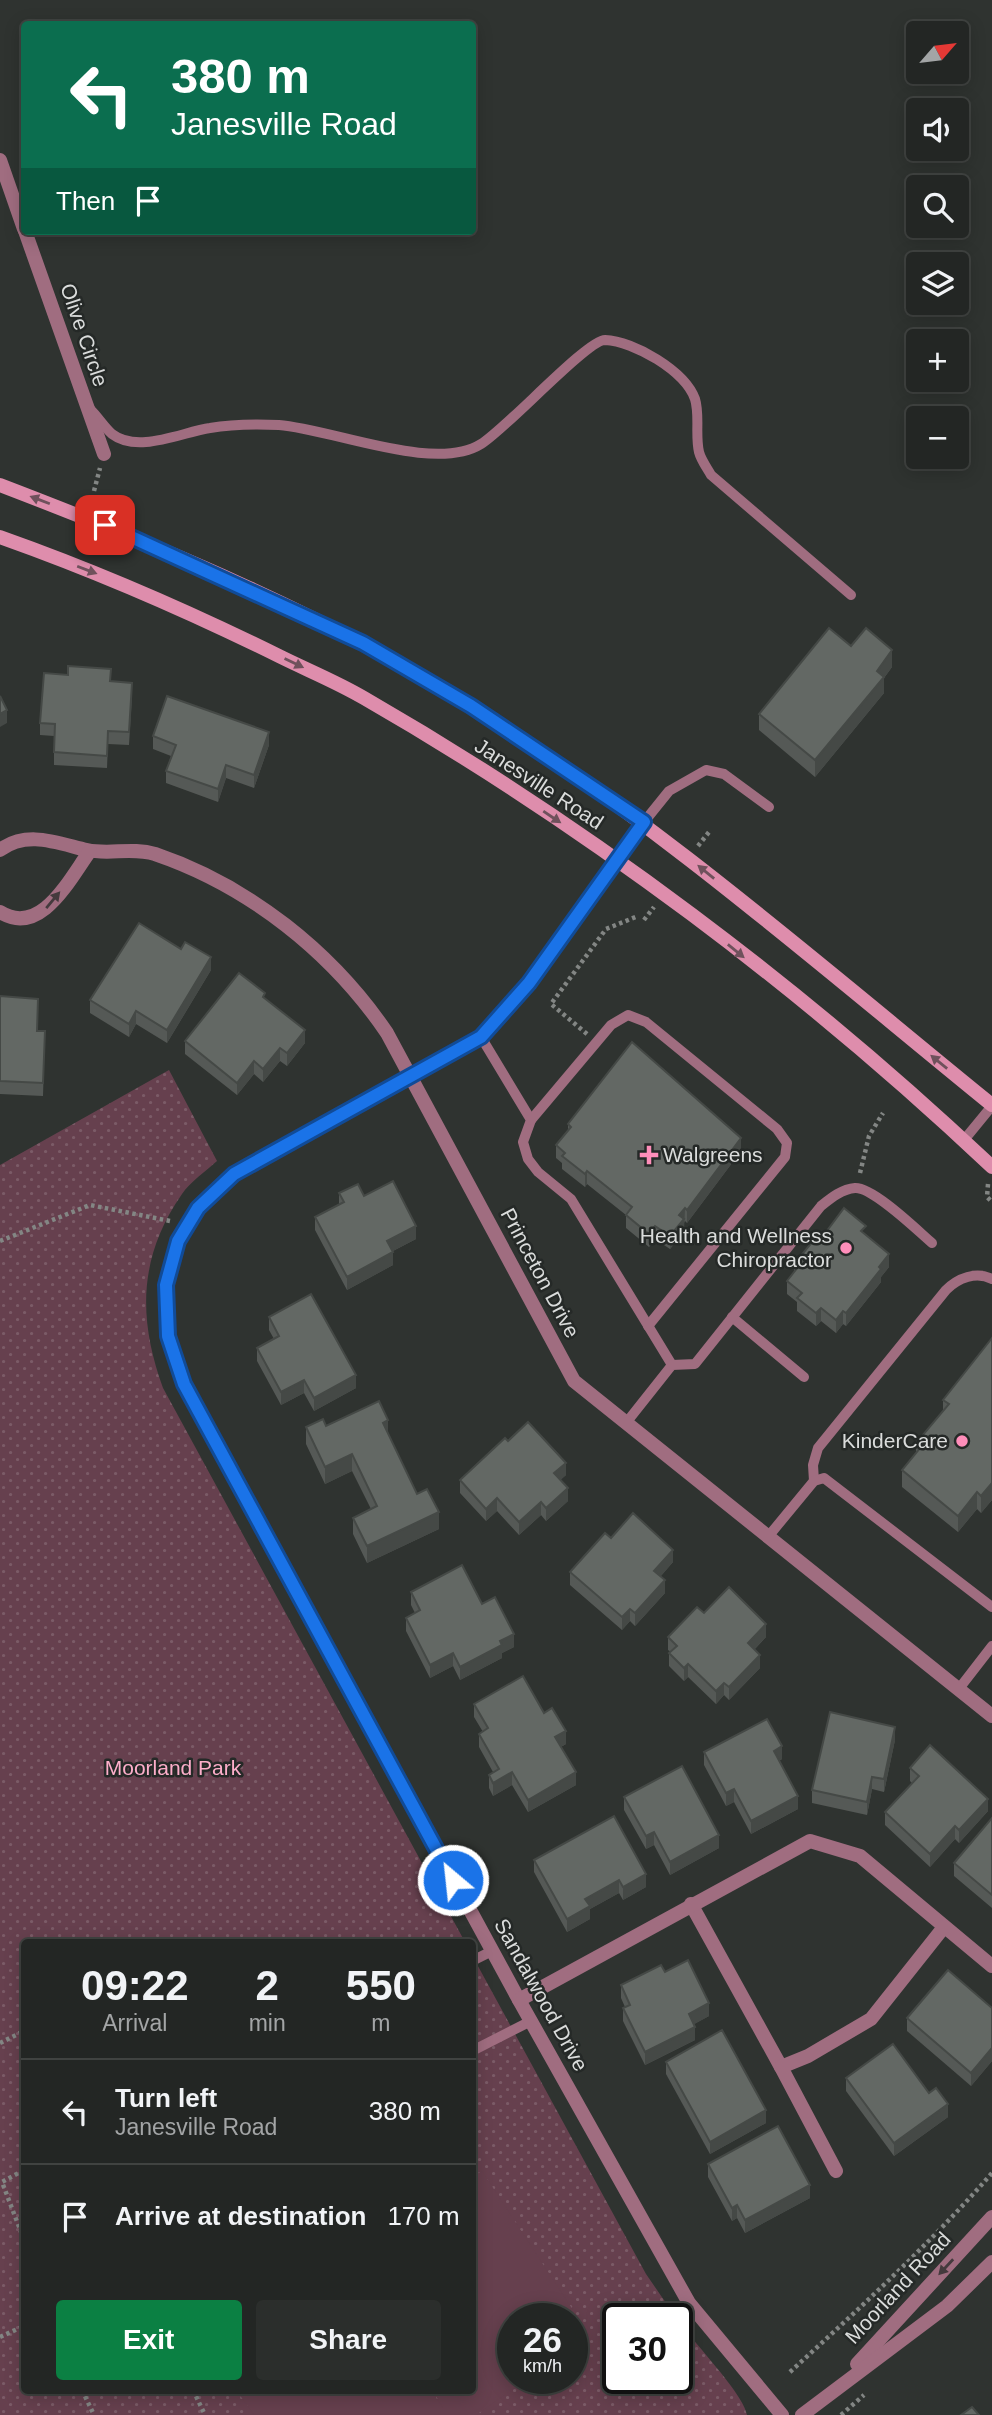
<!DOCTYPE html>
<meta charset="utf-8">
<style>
body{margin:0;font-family:Helvetica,sans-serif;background:#2b2e2c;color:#f1f3f6;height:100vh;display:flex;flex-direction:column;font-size:26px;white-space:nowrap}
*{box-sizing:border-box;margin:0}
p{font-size:23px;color:#a3a5a6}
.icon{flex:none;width:38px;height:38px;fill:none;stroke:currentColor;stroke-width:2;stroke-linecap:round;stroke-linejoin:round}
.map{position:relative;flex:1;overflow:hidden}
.drawer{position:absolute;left:21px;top:1939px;width:455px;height:455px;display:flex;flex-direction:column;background:#232624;border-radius:7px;box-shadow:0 4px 18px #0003,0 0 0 2px #404341}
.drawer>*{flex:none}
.banner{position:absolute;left:21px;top:21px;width:455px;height:214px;border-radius:7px;box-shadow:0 4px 18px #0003,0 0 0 2px #404341;background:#0b6e4f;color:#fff;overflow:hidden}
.needle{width:46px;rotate:62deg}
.controls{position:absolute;left:906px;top:21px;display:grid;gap:14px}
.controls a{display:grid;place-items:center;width:63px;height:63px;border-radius:7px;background:#232624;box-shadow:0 4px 18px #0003,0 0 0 2px #404341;font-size:35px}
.speed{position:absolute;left:497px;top:2303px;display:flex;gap:14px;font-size:35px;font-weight:700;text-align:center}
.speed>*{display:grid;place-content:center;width:91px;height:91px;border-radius:50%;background:#232624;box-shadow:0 4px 18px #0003,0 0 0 2px #404341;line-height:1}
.speed small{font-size:18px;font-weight:400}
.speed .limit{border:4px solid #111;border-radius:10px;background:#fff;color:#111}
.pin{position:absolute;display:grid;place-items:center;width:60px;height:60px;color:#fff;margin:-30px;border-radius:14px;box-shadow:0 4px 10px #0006}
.me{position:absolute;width:77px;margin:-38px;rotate:332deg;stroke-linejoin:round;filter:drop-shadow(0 0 5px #0008)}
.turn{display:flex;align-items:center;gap:24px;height:147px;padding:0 35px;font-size:32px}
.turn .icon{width:91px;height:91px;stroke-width:2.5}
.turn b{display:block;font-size:49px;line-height:60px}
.then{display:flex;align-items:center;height:66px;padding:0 35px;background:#0003;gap:14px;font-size:26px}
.eta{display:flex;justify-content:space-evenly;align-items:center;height:119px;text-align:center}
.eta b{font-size:42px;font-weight:600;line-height:49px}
.cta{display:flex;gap:14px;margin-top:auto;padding:14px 35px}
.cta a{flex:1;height:80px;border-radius:7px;background:#0b8043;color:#fff;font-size:28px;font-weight:600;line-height:80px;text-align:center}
.cta a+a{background:#2b2e2c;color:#f1f3f6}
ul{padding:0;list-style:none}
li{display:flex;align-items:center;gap:21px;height:105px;padding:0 35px;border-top:2px solid #404341}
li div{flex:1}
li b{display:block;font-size:26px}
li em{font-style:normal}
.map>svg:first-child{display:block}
.park{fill:url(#park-dots);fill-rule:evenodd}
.garden{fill:#66404e}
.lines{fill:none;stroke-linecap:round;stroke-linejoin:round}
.path{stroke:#838684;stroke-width:4.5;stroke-dasharray:3.5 3.5;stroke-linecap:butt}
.service{stroke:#a06d80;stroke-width:10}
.minor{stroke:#a06d80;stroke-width:14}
.tertiary{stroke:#a06d80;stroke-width:14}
.secondary{stroke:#de8dac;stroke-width:14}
.wall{fill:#555956}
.shaded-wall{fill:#454946}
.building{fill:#636864;stroke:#454946;stroke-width:2}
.oneway{fill:#6f515c}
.oneway2{fill:#443a3d}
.route-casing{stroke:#114b97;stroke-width:18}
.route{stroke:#1a73e8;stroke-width:12}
.poi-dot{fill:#ff8eba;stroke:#252927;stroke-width:2.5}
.labels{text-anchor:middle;stroke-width:5;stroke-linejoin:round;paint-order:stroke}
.street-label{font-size:21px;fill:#dadcdb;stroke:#252927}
.poi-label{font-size:21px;fill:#dadcdb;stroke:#252927;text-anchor:end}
.park-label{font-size:21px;fill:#fdaeca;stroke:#252927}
</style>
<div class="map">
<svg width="992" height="2415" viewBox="0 0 992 2415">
<defs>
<pattern id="park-dots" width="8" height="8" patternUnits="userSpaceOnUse" patternTransform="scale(1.75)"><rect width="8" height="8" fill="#66404e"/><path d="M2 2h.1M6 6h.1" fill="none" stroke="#7b5b67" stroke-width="1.8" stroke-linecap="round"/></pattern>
</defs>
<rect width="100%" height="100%" fill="#2f3330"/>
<!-- park -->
<path class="park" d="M169,1070L217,1161C206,1171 190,1182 182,1194C138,1257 138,1319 163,1388L465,1942H24V2390H472L473,1957L646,2274L677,2319H618V2378H677V2319C692,2341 744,2394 747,2415H0V1165ZM513,2319H572V2378H513Z"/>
<!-- garden -->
<path class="garden" d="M482,2171L590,2336L572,2348V2319H513V2378H529L476,2415H254L237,2391H431L443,2408L433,2391L472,2390V2177Z"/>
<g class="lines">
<!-- path -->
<g class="path">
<path d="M94,491L100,468"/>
<path d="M698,846L709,832"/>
<path d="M644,920L654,907"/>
<path d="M587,1034L551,1004L606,929L638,916"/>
<path d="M860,1173L869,1136L883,1113"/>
<path d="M988,1184L987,1197L992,1202"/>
<path d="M0,1241L90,1205L170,1221"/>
<path d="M0,2043L24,2031"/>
<path d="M24,2170L2,2182L24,2240"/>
<path d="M0,2337L24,2326"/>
<path d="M790,2372C860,2308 929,2245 992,2173"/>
<path d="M82,2390L94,2415"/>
<path d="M193,2390L205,2415"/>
<path d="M841,2415L864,2395"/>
</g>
<!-- service -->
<g class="service">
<path d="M91,410C98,417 104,427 112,434C138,454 182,432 210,428C233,424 256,424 279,425C332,429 435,473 481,444C506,429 587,340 605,340C634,341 685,371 695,399C700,415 695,435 699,452C701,460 707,468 711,475L851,595"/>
<path d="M644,822L669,791L706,770L724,774L769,807"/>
<path d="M481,1037L531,1120L523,1142L528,1159L538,1172L571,1199L672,1365"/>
<path d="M531,1120L611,1025L628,1015L646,1022L777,1129L787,1143L785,1157L648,1326"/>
<path d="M964,1140L992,1106"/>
<path d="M732,1317L804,1377"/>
<path d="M626,1423L672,1365L695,1364L821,1206C831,1198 842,1189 855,1188C873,1187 917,1230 932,1243"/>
<path d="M814,1481L813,1465L818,1448L946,1290C958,1278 976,1271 992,1279"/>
<path d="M767,1538L814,1481L824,1478L992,1607"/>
<path d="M958,1690L992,1646"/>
<path d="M472,1961L492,1951"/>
<path d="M472,2051L531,2021"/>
</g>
<!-- minor -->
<g class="minor">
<path d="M0,160L24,229"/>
<path d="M25,231L104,454"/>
<path d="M644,822L529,983L481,1037L234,1174L198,1208L178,1241L166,1285L168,1336L184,1384L519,2000L689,2303L782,2415"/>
<path d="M0,850C27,830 57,843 87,850C109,855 132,847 155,854C249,886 332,952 387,1033L574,1381L992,1716"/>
<path d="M0,912C41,938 70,878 90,851"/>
<path d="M691,1904L781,2067"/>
<path d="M519,2000L810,1841L860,1856L992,1966"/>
<path d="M836,2171L781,2067L808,2056L871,2019L944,1927"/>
</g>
<!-- tertiary -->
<g class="tertiary">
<path d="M857,2364L992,2217"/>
<path d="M802,2415L947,2306L992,2262"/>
</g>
<!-- secondary -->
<g class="secondary">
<path d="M0,485C162,547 324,614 471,706C657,822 822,967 992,1105"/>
<path d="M0,537C96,571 188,611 279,656C307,670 337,682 364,698C587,826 806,991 992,1167"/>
</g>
</g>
<!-- wall -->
<g class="wall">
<path d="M851,646L892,667L884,678V693L815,777L759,730V714Z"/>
<path d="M111,681L132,696L129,745L108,744L107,768L54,765V736L40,735V723Z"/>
<path d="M153,736L269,745L254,788L226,778L218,802L166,783V771L171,756L153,749Z"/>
<path d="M181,949L211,970L167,1043L136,1024L129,1037L90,1013V1000Z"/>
<path d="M0,996L38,1031H45L43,1096L0,1094Z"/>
<path d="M265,999L305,1043L287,1066L280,1061L263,1082L254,1074L237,1095L185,1054V1041Z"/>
<path d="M568,1124L741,1151L687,1223L685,1221L684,1223V1232L670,1249L655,1239L649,1247L626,1228V1215L587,1184L585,1187L562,1169V1163L556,1158V1145L568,1131Z"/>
<path d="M339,1193L364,1196L416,1239L393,1251V1265L347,1290L315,1230V1217L339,1204Z"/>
<path d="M866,1235L889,1267L881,1277V1282L846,1326L843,1324L836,1333L821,1321L816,1326L797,1311V1302L787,1294V1281L794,1273V1264L817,1244Z"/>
<path d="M269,1317L356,1388L314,1411L304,1393L281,1405L257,1361V1348L274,1339L269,1330Z"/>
<path d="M992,1338V1500L981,1513L977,1509L958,1532L902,1487V1470L916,1453V1443L943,1411V1400Z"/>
<path d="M326,1426L388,1434L417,1494L439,1529L367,1563L353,1534V1518L371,1509L352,1471L325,1484L306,1444V1427Z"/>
<path d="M508,1441L566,1475L560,1480L568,1501L546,1521L541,1515L519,1535L497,1511L486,1521L460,1493V1480Z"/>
<path d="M611,1538L673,1562L660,1577L665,1593L635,1626L630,1621L622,1630L570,1585V1572Z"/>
<path d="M411,1592L482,1604L514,1647L502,1653V1658L460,1680L453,1666L430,1678L406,1631V1618L415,1613L411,1605Z"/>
<path d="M704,1613L766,1637L754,1650L760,1668L729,1700L724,1695L716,1704L688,1677L684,1681L669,1666V1653L671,1652L668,1650V1637Z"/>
<path d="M474,1704L544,1713L566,1744L561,1747L576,1785L528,1812L512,1785L493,1796L489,1788V1775L493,1772L479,1747V1734L483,1732L474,1717Z"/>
<path d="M895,1740L884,1792L872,1789L867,1815L812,1803V1790Z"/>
<path d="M704,1752L782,1759L779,1761L798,1809L751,1834L734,1802L726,1806L704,1765Z"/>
<path d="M910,1768L988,1811L959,1843L955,1839L930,1867L885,1825V1812L912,1783L910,1781Z"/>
<path d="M624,1797L719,1848L670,1875L654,1845L646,1849L624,1810Z"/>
<path d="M992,1818V1908L954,1876V1863Z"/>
<path d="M534,1860L646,1887L623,1900L619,1893L590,1909V1919L567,1932L534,1872Z"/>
<path d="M621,1985L709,2016L694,2024L695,2040L645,2065L623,2021V2008L625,2007L621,1998Z"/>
<path d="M992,2008V2061L971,2086L907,2031V2018Z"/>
<path d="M666,2062L766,2123L710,2154L666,2074Z"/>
<path d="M846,2078L929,2093L948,2117L894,2156L846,2091Z"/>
<path d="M708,2164L810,2198L745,2233L737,2218L732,2221L708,2177Z"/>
</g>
<!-- shaded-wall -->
<g class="shaded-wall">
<path d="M892,650V667L884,678V693L815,777V760Z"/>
<path d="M7,710V723L0,727V714Z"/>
<path d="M269,732V745L254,788V775Z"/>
<path d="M226,765V778L218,802V789Z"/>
<path d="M211,957V970L167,1043V1030Z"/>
<path d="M136,1011V1024L129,1037V1024Z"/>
<path d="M305,1030V1043L287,1066V1053Z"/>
<path d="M280,1048V1061L263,1082V1069Z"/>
<path d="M254,1061V1074L237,1095V1083Z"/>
<path d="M741,1138V1151L687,1223V1210Z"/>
<path d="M587,1171V1184L585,1187V1174Z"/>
<path d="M685,1208L684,1232L670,1249V1236L679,1215Z"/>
<path d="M416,1226V1239L387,1254V1241Z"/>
<path d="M655,1226V1239L649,1247V1234Z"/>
<path d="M393,1252V1265L347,1290V1277Z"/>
<path d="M889,1254V1267L881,1277V1282L846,1326V1313L879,1267Z"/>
<path d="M821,1308V1321L816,1326V1313Z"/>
<path d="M843,1311V1324L836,1333V1320Z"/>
<path d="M356,1375V1388L314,1411V1398Z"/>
<path d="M304,1380V1393L281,1405V1392Z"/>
<path d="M388,1420V1437L383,1423Z"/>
<path d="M352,1454V1471L325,1484V1467Z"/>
<path d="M566,1463V1475L554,1486V1473Z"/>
<path d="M992,1483V1500L981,1513V1496Z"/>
<path d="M568,1488V1501L546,1521V1508Z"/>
<path d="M977,1492V1509L958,1532V1516Z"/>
<path d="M497,1498V1511L486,1521V1509Z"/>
<path d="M541,1502V1515L519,1535V1522Z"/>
<path d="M439,1512V1529L367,1563V1546Z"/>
<path d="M673,1550V1562L654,1584V1571Z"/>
<path d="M665,1580V1593L635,1626V1613Z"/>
<path d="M630,1609V1621L622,1630V1617Z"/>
<path d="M766,1624V1637L748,1656V1643Z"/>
<path d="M514,1634V1647L502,1653V1658L460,1680V1667L500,1641Z"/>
<path d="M453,1653V1666L430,1678V1665Z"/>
<path d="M760,1655V1668L729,1700V1687Z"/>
<path d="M688,1664V1677L684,1681V1668Z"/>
<path d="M724,1683V1695L716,1704V1691Z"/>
<path d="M895,1727V1740L884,1792V1779Z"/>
<path d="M566,1731V1744L555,1750V1737Z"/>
<path d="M782,1746V1759L774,1763V1751Z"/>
<path d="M512,1772V1785L493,1796V1783Z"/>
<path d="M576,1772V1785L528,1812V1800Z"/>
<path d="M872,1777V1789L867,1815V1802Z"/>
<path d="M734,1789V1802L726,1806V1793Z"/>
<path d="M798,1796V1809L751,1834V1821Z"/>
<path d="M988,1799V1811L959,1843V1830Z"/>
<path d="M955,1826V1839L930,1867V1854Z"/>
<path d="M654,1832V1845L646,1849V1836Z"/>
<path d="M719,1835V1848L670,1875V1862Z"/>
<path d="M646,1874V1887L623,1900V1887Z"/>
<path d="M619,1880V1893L590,1909V1919L567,1932V1919L585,1899Z"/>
<path d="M709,2003V2016L689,2027V2014Z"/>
<path d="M695,2027V2040L645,2065V2052Z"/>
<path d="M992,2048V2061L971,2086V2073Z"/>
<path d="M948,2104V2117L894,2156V2143Z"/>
<path d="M766,2110V2123L710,2154V2142Z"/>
<path d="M810,2185V2198L745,2233V2220Z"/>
<path d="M737,2205V2218L732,2221V2208Z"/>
</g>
<!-- building -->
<g class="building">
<path d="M829,628L851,646L866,628L892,650L877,671L884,677L815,760L759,714Z"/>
<path d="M68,666L111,669L110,681L132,683L129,732L108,731L107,756L54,752L55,724L40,723L44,673L68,675Z"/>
<path d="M0,696L7,710L0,714Z"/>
<path d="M167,696L269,732L254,775L226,765L218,789L166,771L176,745L153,736Z"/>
<path d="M139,923L181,949L185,942L211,957L167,1030L136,1011L129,1024L90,1000Z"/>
<path d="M239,973L265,993L263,997L305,1030L287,1053L280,1048L263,1069L254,1061L237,1083L185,1041Z"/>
<path d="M0,996L38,999L37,1031H45L43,1083L0,1081Z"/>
<path d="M632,1042L741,1138L687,1210L685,1208L679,1215L684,1219L670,1236L655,1226L649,1234L626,1215L632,1207L587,1171L585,1174L562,1156L565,1153L556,1145L571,1127L568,1124Z"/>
<path d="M393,1181L416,1226L387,1241L393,1252L347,1277L315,1217L344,1202L339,1193L358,1184L364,1196Z"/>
<path d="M844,1208L866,1226L861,1231L889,1254L879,1267L881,1269L846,1313L843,1311L836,1320L821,1308L816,1313L797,1298L802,1293L787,1281L798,1267L794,1264L813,1241L817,1244Z"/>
<path d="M311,1294L356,1375L314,1398L304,1380L281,1392L257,1348L279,1336L269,1317Z"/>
<path d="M992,1338V1483L981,1496L977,1492L958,1516L902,1470L921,1447L916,1443L949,1404L943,1400Z"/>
<path d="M379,1401L388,1420L383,1423L417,1494L427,1489L439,1512L367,1546L353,1518L377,1506L352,1454L325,1467L306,1427L323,1419L326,1426Z"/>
<path d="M528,1422L566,1463L554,1473L568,1488L546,1508L541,1502L519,1522L497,1498L486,1509L460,1480L505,1438L508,1441Z"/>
<path d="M633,1513L673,1550L654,1571L665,1580L635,1613L630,1609L622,1617L570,1572L605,1533L611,1538Z"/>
<path d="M462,1565L482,1604L495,1597L514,1634L500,1641L502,1645L460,1667L453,1653L430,1665L406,1618L420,1610L411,1592Z"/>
<path d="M729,1587L766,1624L748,1643L760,1655L729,1687L724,1683L716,1691L688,1664L684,1668L669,1653L677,1646L668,1637L697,1607L704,1613Z"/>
<path d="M523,1676L544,1713L552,1708L566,1731L555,1737L576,1772L528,1800L512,1772L493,1783L489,1775L499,1769L479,1734L488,1728L474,1704Z"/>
<path d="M830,1712L895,1727L884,1779L872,1777L867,1802L812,1790Z"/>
<path d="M767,1719L782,1746L774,1751L798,1796L751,1821L734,1789L726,1793L704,1752Z"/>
<path d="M930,1745L988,1799L959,1830L955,1826L930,1854L885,1812L919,1776L910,1768Z"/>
<path d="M682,1766L719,1835L670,1862L654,1832L646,1836L624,1797Z"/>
<path d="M614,1816L646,1874L623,1887L619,1880L585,1899L590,1906L567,1919L534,1860Z"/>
<path d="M992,1818V1895L954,1863Z"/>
<path d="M688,1960L709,2003L689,2014L695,2027L645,2052L623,2008L630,2005L621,1985L661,1965L665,1972Z"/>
<path d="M948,1970L992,2008V2048L971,2073L907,2018Z"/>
<path d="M722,2030L766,2110L710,2142L666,2062Z"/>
<path d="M893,2044L929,2093L936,2088L948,2104L894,2143L846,2078Z"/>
<path d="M778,2126L810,2185L745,2220L737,2205L732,2208L708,2164Z"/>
<path d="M972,2407L979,2415H961Z"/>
</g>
<!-- one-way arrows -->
<defs><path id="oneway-solid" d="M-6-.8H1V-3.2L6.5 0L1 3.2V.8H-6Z" transform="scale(1.75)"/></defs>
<g class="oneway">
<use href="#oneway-solid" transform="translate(40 500) rotate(-159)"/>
<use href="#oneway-solid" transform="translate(87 570) rotate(21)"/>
<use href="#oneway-solid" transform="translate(294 663) rotate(26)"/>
<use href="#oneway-solid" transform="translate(552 817) rotate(34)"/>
<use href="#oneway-solid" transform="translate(706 872) rotate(-141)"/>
<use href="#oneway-solid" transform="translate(736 951) rotate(39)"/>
<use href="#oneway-solid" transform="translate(939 1062) rotate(-141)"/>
</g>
<g class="oneway2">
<use href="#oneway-solid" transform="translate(53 900) rotate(-50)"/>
<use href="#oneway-solid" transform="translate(946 2267) rotate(133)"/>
</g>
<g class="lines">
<!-- route casing -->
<g class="route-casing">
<path id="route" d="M105,525L363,643L471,706L644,822L529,983L481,1037L234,1174L198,1208L178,1241L166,1285L168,1336L184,1384L453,1880"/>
</g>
<!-- route -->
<use href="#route" class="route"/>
</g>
<!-- markers -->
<g class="poi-dot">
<path d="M645.5 1144.5h7v7h7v7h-7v7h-7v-7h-7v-7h7z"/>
<circle cx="846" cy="1248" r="7"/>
<circle cx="962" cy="1441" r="7"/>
</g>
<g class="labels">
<!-- street labels -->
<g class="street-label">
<text transform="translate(84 335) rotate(71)" y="7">Olive Circle</text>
<text transform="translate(539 784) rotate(33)" y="7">Janesville Road</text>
<text transform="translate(540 1273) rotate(62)" y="7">Princeton Drive</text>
<text transform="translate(541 1995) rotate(61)" y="7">Sandalwood Drive</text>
<text transform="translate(898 2288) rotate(-47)" y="7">Moorland Road</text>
</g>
<!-- poi labels -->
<g class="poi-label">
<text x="663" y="1162" text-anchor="start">Walgreens</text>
<text x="832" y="1243">Health and Wellness<tspan x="832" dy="24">Chiropractor</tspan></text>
<text x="948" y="1448">KinderCare</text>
</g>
<!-- park labels -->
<g class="park-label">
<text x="173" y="1775">Moorland Park</text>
</g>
</g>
</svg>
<div class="controls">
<a><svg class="needle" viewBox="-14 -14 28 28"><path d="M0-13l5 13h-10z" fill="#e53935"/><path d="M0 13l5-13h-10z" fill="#a3a5a6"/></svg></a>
<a><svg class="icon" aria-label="sound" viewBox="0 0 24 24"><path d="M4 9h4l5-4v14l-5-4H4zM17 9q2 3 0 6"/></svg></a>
<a><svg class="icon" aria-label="search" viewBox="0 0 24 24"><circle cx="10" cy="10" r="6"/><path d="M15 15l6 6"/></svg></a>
<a><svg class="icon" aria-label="layers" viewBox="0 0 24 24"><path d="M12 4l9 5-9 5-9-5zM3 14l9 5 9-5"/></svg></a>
<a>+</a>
<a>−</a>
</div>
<div class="speed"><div>26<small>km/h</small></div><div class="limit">30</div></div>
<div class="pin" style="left:105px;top:525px;background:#d93025"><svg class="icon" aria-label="arrive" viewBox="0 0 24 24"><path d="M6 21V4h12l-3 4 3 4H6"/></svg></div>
<svg class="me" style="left:453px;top:1880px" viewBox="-20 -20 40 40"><circle r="17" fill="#1a73e8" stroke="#fff" stroke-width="3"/><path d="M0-11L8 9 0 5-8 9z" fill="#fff"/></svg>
<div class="banner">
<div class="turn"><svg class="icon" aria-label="left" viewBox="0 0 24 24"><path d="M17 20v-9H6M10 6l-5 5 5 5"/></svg><div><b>380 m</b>Janesville Road</div></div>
<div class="then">Then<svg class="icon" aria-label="arrive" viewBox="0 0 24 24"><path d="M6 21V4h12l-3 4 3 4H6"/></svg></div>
</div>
<section class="drawer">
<div class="eta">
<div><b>09:22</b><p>Arrival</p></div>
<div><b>2</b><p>min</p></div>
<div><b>550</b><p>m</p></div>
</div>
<ul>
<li><svg class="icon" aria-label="left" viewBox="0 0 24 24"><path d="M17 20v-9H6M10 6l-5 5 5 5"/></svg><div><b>Turn left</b><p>Janesville Road</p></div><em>380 m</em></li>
<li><svg class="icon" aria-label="arrive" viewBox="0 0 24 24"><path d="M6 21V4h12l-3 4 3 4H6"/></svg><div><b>Arrive at destination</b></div><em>170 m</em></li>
</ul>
<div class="cta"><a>Exit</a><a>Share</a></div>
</section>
</div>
